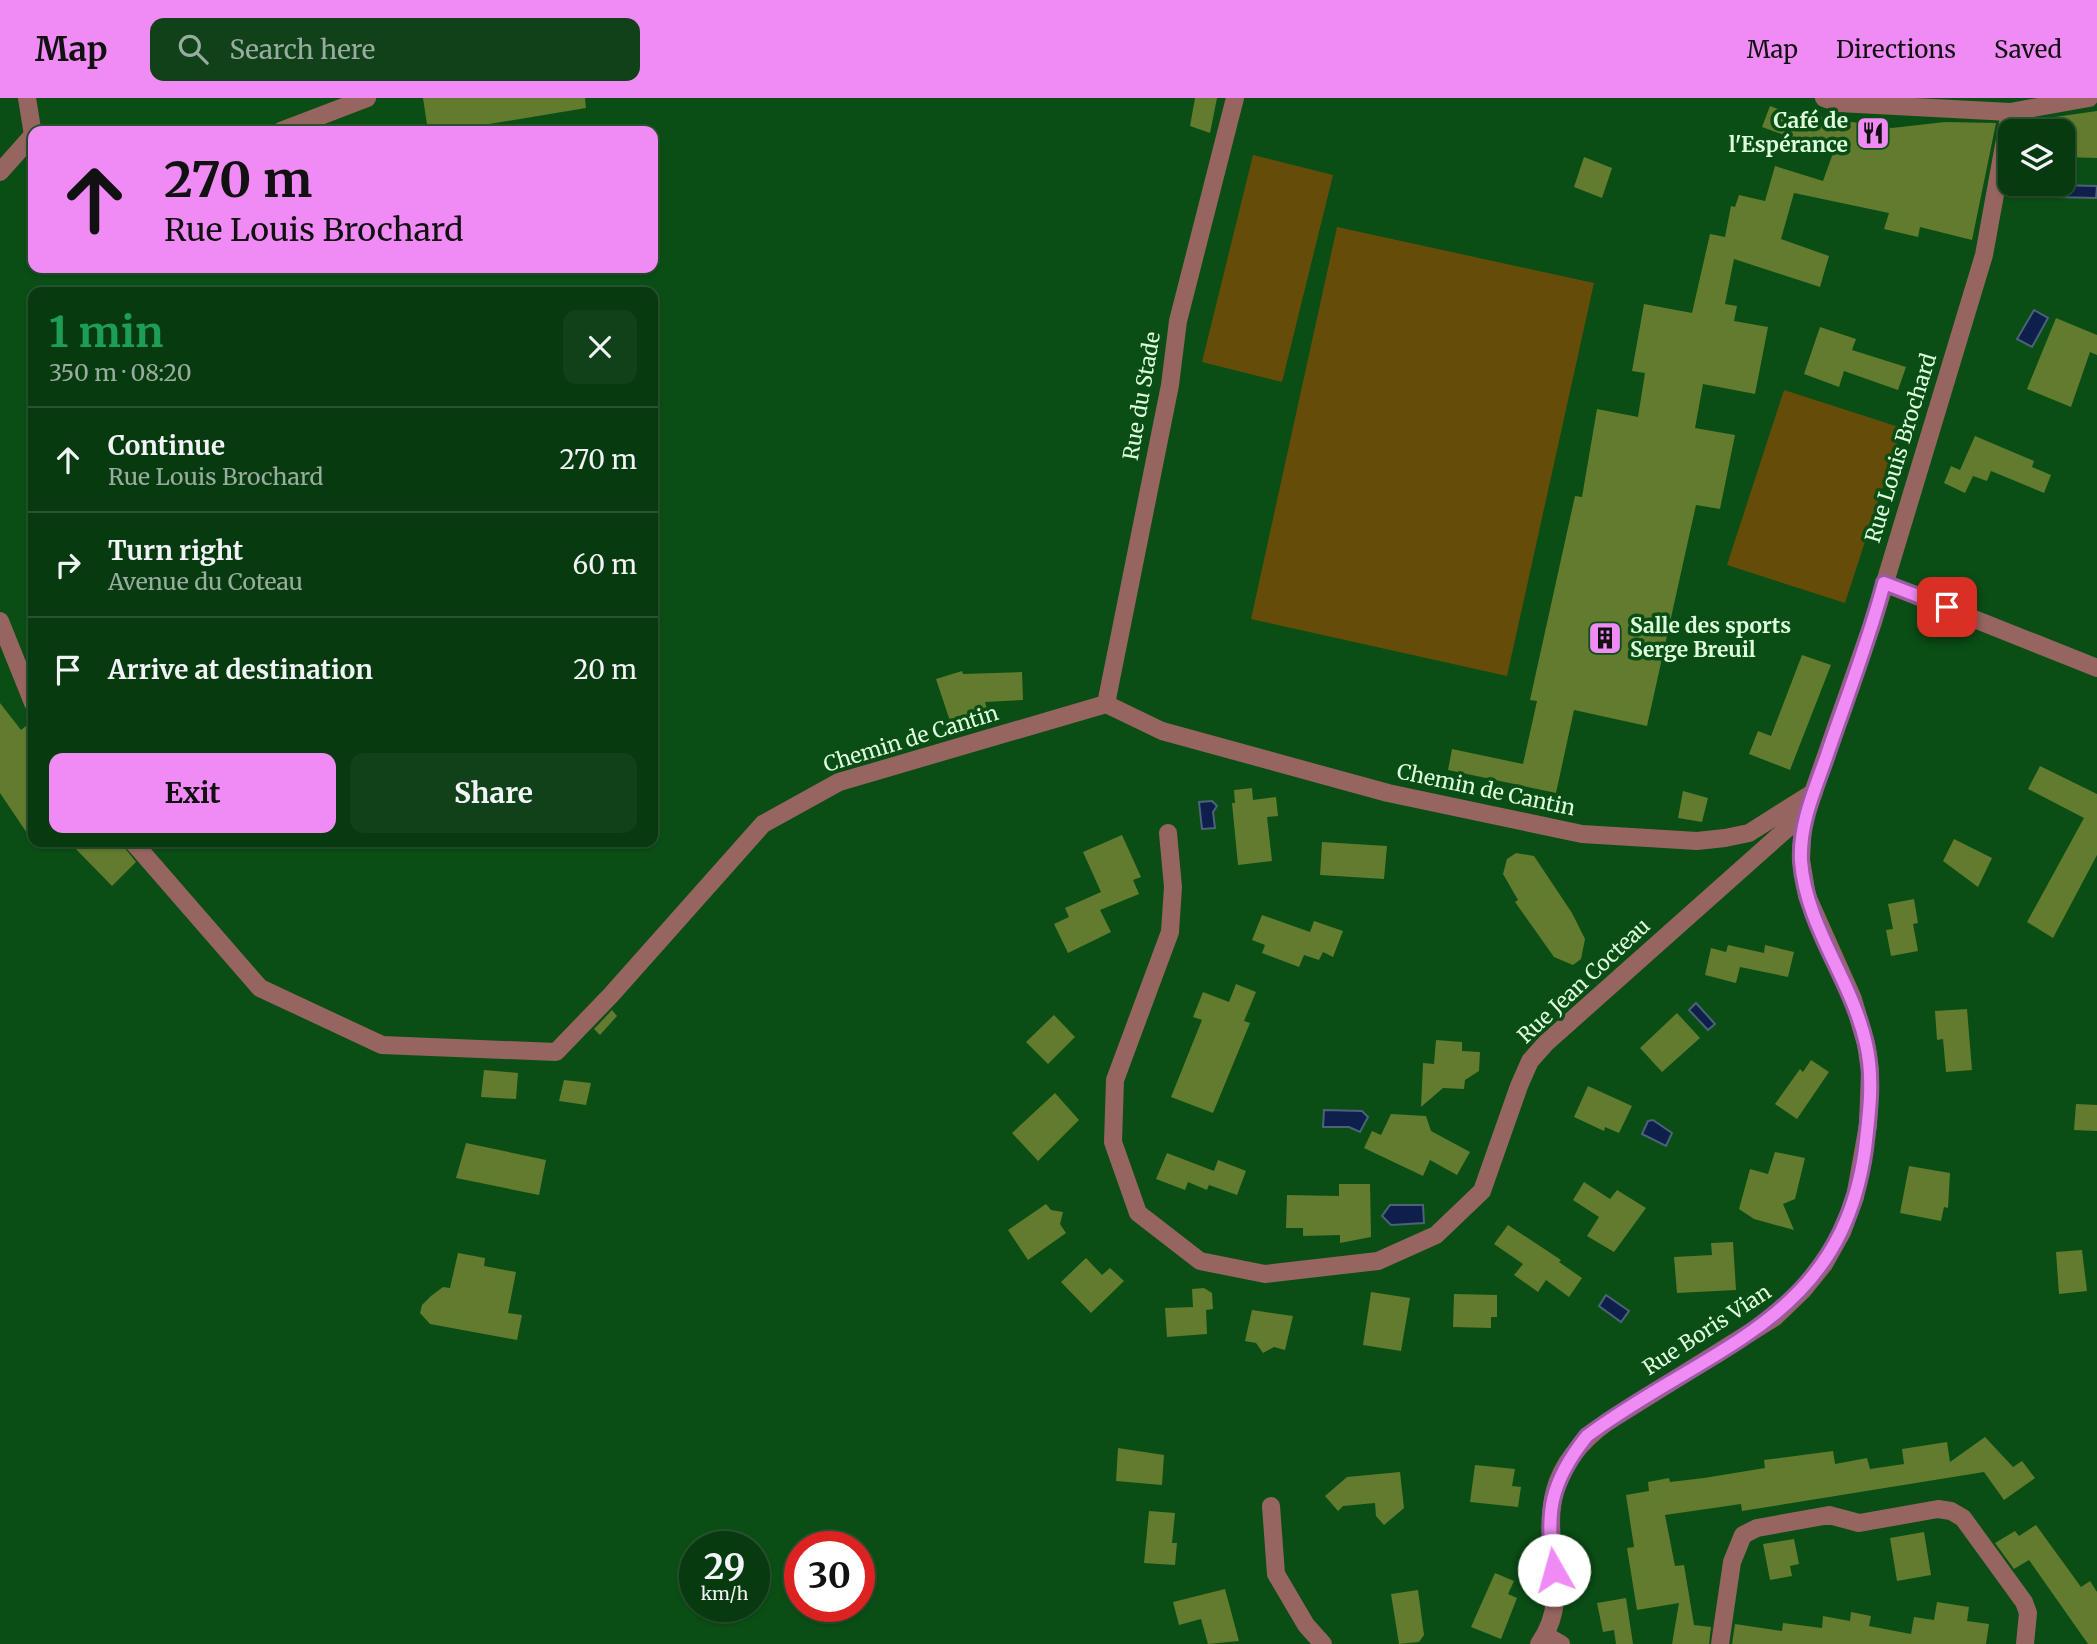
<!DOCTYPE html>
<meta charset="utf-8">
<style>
body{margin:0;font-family:Merriweather,serif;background:#114119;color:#f1f3f6;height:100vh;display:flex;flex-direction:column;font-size:26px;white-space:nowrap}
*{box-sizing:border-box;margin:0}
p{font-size:23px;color:#98ad9f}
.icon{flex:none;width:38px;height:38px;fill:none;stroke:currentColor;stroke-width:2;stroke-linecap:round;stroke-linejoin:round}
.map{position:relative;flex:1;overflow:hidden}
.drawer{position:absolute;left:28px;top:189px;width:630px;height:560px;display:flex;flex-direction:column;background:#083a10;border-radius:14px;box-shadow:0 2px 5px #0004,0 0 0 2px #295430}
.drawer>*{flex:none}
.hud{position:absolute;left:28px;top:28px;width:630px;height:147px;border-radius:14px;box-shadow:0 2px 5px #0004,0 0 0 2px #295430;background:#f08bf6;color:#111;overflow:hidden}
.fabs{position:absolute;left:1998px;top:21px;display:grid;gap:14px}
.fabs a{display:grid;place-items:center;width:77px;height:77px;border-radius:14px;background:#083a10;box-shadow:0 2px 5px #0004,0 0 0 2px #295430;font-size:35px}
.speed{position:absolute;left:679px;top:1433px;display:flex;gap:14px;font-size:35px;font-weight:700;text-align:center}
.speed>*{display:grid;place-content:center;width:91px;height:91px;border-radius:50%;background:#083a10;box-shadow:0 2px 5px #0004,0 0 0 2px #295430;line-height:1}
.speed small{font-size:18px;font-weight:400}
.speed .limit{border:10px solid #d22;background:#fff;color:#111}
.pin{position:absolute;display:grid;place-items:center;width:60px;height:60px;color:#fff;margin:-30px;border-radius:14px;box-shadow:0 4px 10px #0006}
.me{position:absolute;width:77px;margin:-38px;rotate:353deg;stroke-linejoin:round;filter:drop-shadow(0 0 5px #0008)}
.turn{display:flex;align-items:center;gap:24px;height:147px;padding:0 21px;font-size:32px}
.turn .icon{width:91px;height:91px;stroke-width:2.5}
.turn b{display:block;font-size:49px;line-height:60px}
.round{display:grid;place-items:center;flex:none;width:74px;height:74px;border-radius:14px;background:#114119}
.head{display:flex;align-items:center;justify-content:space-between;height:119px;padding:0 21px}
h1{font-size:42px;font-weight:700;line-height:52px;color:#1e9e55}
.cta{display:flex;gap:14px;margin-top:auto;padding:14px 21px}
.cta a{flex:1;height:80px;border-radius:14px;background:#f08bf6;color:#111;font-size:28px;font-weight:700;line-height:80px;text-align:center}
.cta a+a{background:#114119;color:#f1f3f6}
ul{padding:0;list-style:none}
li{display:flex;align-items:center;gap:21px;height:105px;padding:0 21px;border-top:2px solid #295430}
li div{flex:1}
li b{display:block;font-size:26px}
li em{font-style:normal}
header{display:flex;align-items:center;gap:42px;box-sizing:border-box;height:98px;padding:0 35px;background:#f08bf6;color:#111}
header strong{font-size:33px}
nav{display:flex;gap:38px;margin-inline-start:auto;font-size:24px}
.search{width:490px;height:63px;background:#114119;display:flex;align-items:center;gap:18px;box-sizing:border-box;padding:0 24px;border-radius:14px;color:#98ad9f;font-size:26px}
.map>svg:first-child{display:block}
.green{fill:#664c09}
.water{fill:#0e1f4c;stroke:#4c6278;stroke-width:2}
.building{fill:#627b2e}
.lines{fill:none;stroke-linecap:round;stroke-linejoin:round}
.minor{stroke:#976560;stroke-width:18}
.route-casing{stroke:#9c5aa0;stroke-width:18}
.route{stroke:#f08bf6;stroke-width:12}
.labels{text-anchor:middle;stroke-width:7;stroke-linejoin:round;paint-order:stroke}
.poi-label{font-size:21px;font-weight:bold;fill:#ddfddd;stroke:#0a4e15;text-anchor:end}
.street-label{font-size:21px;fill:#ddfddd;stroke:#0a4e15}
</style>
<header>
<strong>Map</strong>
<div class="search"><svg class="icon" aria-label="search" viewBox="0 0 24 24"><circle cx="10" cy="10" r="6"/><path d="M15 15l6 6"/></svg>Search here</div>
<nav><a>Map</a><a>Directions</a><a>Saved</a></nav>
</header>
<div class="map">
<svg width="2097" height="1546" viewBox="0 0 2097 1546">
<rect width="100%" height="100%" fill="#0a4e15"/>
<!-- green -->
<g class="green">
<path d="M1253,57L1333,77L1282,284L1202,264Z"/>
<path d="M1337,129L1594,185L1507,578L1251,521Z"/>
<path d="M1784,292L1902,330L1845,505L1727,467Z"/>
</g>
<!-- water -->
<g class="water">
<path d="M2054,87L2097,88L2096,100L2054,99Z"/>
<path d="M2034,212L2048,220L2032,249L2017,241Z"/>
<path d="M1212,703L1217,708L1213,714L1215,730L1202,731L1199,704Z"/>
<path d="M1696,905L1715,926L1708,932L1689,912Z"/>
<path d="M1324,1012L1362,1013L1368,1019L1360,1034L1349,1029H1323Z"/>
<path d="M1653,1022L1672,1035L1666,1048L1642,1036L1648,1023Z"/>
<path d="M1390,1107H1423L1424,1125L1391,1127L1382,1118Z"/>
<path d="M1606,1197L1629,1213L1621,1224L1599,1208Z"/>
</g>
<!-- building -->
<g class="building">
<path d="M423,0H585L586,10L447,33H428Z"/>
<path d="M1195,0H1217L1210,35L1190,28Z"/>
<path d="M1770,8L1786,14L1892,30L1945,24L1996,25L1972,142L1920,129L1918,139L1884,131L1889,115L1794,95L1781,141L1829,158L1820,189L1734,161L1725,206L1737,208L1734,223L1768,229L1755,296L1703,286L1695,330L1735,337L1720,411L1696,407L1647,628L1574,612L1556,695L1448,672L1452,651L1523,666L1537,603L1530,602L1575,398L1582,399L1597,311L1638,319L1645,275L1632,273L1644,206L1692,215L1710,136L1725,139L1731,108L1735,109L1739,97L1765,103L1775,68L1823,83L1833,55L1762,29Z"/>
<path d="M2097,13V60L2063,59V33H2018L2020,24Z"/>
<path d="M1584,59L1612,70L1602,100L1574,89Z"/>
<path d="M2056,220L2097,237V257L2090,254L2071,309L2027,291Z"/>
<path d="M1820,229L1856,241L1852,252L1906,269L1898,292L1844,273L1839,289L1804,276Z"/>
<path d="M1975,338L2034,363L2032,369L2051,377L2044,395L1991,373L1987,383L1973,378L1965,395L1944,385L1951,368L1960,372Z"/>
<path d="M1802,557L1831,567L1790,672L1749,656L1758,633L1771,638Z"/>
<path d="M962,573L963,576L1022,574L1023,602L985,604L988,615L950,623L936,581Z"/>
<path d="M0,605L21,632L26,628L33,640V744L0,695Z"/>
<path d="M2040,668L2097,696V757L2053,840L2027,824L2084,720L2028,691Z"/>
<path d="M1252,690L1253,702L1276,699L1278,718L1267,719L1272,763L1238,767L1232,705H1235L1234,692Z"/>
<path d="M1683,693L1708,700L1702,724L1678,720Z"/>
<path d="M1122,737L1141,779L1133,782L1139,796L1100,812L1111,834L1068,855L1054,826L1069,819L1065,810L1101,794L1083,754Z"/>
<path d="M1954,741L1992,760L1978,789L1943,763Z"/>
<path d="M69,744H120L136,764L112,788Z"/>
<path d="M1322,744L1387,748L1384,781L1320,777Z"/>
<path d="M1516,755L1534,758L1572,815L1585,841L1581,861L1573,867L1554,859L1515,804L1518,802L1503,776L1507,761Z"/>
<path d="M1914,801L1918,825L1913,826L1918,853L1891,858L1886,832L1893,831L1888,806Z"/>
<path d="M1262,817L1310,834L1314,823L1343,833L1333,859L1323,854L1319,862L1304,857L1299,869L1262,855L1265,847L1252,842Z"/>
<path d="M1728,847L1764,855L1765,847L1794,854L1788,879L1740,869L1736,885L1705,877L1711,850L1726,854Z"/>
<path d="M1236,886L1256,894L1244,923L1250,925L1213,1015L1171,999L1202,922L1193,919L1203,894L1229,904Z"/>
<path d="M1967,911L1972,972L1946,974L1943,941L1937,942L1935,913Z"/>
<path d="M612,912L617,918L600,937L594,931Z"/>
<path d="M1677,915L1700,940L1662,974L1640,950Z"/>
<path d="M1054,917L1075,939L1048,966L1026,944Z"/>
<path d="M1436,942L1462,944V953L1480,954L1479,973L1465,982L1464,991L1443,990L1421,1009L1423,965L1434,966Z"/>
<path d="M1811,962L1829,974L1797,1021L1775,1006L1800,971L1803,974Z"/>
<path d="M484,972L518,975L516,1001L481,999Z"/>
<path d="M564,982L591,985L586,1007L559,1003Z"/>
<path d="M1588,988L1632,1008L1619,1035L1605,1029L1604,1033L1574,1019Z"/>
<path d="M1055,995L1079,1022L1038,1063L1012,1035Z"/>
<path d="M2076,1006L2097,1007V1033L2074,1032Z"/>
<path d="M1391,1016L1426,1018L1431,1033L1470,1054L1457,1077L1430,1062L1423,1078L1364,1050L1372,1033L1381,1037Z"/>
<path d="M466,1045L546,1062L539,1097L456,1080Z"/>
<path d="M1775,1054L1805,1060L1795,1101L1783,1106L1794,1132L1754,1121L1739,1111L1750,1071L1768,1076Z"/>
<path d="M1167,1055L1214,1073L1218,1062L1246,1073L1237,1097L1209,1087L1210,1084L1207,1092L1188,1084L1185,1092L1156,1081Z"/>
<path d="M1909,1068L1950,1075L1948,1110L1944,1109L1941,1123L1900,1115Z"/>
<path d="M1584,1084L1610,1101L1617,1092L1646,1110L1614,1154L1587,1138L1599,1119L1573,1102Z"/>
<path d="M1339,1086H1370L1371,1139L1340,1145V1137L1303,1138V1130H1286L1287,1097L1339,1098Z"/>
<path d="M1046,1106L1051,1112L1063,1114L1060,1126L1066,1135L1028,1162L1008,1132Z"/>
<path d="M1508,1127L1561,1162L1559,1164L1582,1180L1569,1199L1546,1182L1538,1194L1514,1177L1523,1166L1494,1146Z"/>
<path d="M1733,1144L1736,1192L1677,1195L1674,1159L1712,1157L1711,1145Z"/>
<path d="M2082,1152L2087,1193L2059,1196L2056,1154Z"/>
<path d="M458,1155L485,1160L484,1168L516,1174L508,1215L522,1217L517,1242L430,1226L420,1215L422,1207L431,1198L443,1189L450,1190Z"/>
<path d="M1086,1160L1102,1177L1110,1170L1124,1183L1091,1215L1061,1184Z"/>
<path d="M1204,1190L1212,1195L1213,1211L1206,1212L1207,1236L1167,1239L1165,1210L1193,1209L1192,1191Z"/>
<path d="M1371,1194L1410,1200L1401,1253L1363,1247Z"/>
<path d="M1454,1196L1497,1197V1219H1491V1230L1453,1229Z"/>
<path d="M1252,1212L1293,1218L1285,1252L1274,1249L1263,1255L1256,1245L1245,1243Z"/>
<path d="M1985,1339L2013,1369L2022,1363L2035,1380L2004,1402L1984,1374L1742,1413L1741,1406L1665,1417L1675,1468L1684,1467L1694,1527L1711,1529L1709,1546H1672L1679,1505L1637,1512L1627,1450L1634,1449L1626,1397L1649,1393L1648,1384L1669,1380L1670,1384L1704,1380L1765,1370L1764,1362L1833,1353L1835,1366L1867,1360L1870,1371L1904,1366L1902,1351L1947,1344L1950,1364Z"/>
<path d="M1118,1350L1164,1357L1162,1387L1116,1383Z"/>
<path d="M1475,1367L1515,1371L1512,1388L1521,1389L1518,1409L1470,1404Z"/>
<path d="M1400,1374L1404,1410L1384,1427L1376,1418L1375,1405L1343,1408L1338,1413L1325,1398L1347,1379Z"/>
<path d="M1149,1413L1175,1415L1172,1445H1177L1175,1467L1144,1465Z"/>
<path d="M2036,1427L2081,1489L2090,1483L2097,1494V1546H2088L2029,1462L2014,1471L1995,1445L2015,1433L2019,1438Z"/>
<path d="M1924,1434L1931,1477L1897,1483L1890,1440Z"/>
<path d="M1794,1441L1799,1466L1790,1468L1792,1478L1770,1482L1763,1446Z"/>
<path d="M1495,1475L1514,1483L1508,1496L1517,1500L1501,1541L1471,1529Z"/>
<path d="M1225,1491L1239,1543L1208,1546L1201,1521L1179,1527L1173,1504Z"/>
<path d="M1418,1492L1424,1537L1419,1544L1399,1546L1391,1496Z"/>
<path d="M1626,1500L1633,1546H1616L1614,1532L1603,1534L1597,1505Z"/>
<path d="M1937,1504L1969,1509L1967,1523L1989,1526L1986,1546H1732L1735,1526L1782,1533L1783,1525L1822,1530L1823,1518L1850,1523L1851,1514L1871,1518L1869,1528L1911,1536L1914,1519L1934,1522Z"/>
</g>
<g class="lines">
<!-- minor -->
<g class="minor">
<path d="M27,0L33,37"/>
<path d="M1824,0L1838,5L2010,14L2089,0"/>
<path d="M281,33L367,0"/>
<path d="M0,74L33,37"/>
<path d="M1884,485L2097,570"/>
<path d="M0,523L33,605"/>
<path d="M1106,606L1170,287L1178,223L1235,0"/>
<path d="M1168,735L1173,789L1170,834L1115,982L1113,1044L1138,1115L1200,1163L1265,1176L1378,1163L1436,1137L1482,1093L1519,988L1530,963L1546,945L1791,727L1804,708"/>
<path d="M133,744L260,890L382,947L556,954L611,897L763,726L839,684L1106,606L1162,633L1388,695L1582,736L1697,743L1725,740L1749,735L1814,694"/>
<path d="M1271,1408L1276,1476L1306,1527L1323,1546"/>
<path d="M1545,1537L1561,1546"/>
<path d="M1539,1546C1589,1476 1500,1403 1607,1324L1775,1219L1803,1192L1824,1166L1842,1134L1855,1099L1868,1027L1870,973L1866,946L1853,901L1807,798L1801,762L1803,723L1873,524L1984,157L2010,14"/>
<path d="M1720,1546L1732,1464L1743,1437L1757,1430L1829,1417L1859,1425L1938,1411L1951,1413L1963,1420L2024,1504L2028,1515L2025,1546"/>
</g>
</g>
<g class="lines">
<!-- route casing -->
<g class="route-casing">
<path id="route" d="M1554,1472C1545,1415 1550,1384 1587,1338C1708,1248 1841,1224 1865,1051C1869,1017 1874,980 1866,946C1852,882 1806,829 1801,763C1799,723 1817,688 1829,651C1848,596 1869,542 1884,485L1947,509"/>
</g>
<!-- route -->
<use href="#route" class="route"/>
</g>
<!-- icons -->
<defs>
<g id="restaurant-square" transform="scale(1.75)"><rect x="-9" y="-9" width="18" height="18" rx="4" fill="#f08bf6" stroke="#0a4e15"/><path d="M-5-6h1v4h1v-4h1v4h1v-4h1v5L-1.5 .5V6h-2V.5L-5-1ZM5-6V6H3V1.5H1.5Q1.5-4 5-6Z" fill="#111"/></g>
<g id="building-square" transform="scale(1.75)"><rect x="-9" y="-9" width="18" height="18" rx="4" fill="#f08bf6" stroke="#0a4e15"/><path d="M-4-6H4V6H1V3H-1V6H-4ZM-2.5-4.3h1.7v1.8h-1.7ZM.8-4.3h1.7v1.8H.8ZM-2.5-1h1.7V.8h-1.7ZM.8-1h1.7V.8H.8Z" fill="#111"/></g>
</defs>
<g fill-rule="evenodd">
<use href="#restaurant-square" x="1873" y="35"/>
<use href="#building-square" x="1605" y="540"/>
</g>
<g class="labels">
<!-- poi labels -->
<g class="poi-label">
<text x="1848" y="30">Café de<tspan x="1848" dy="24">l'Espérance</tspan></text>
<text x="1630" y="535" text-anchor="start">Salle des sports<tspan x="1630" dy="24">Serge Breuil</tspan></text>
</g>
<!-- street labels -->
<g class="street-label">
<text transform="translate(1142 298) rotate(-80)" y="7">Rue du Stade</text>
<text transform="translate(1901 350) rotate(-73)" y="7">Rue Louis Brochard</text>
<text transform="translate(911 641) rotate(-17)" y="7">Chemin de Cantin</text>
<text transform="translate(1486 692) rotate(12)" y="7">Chemin de Cantin</text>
<text transform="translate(1584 883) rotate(-43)" y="7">Rue Jean Cocteau</text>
<text transform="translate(1707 1232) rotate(-33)" y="7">Rue Boris Vian</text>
</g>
</g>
</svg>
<div class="fabs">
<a><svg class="icon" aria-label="layers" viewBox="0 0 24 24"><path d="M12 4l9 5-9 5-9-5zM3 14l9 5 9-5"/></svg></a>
</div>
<div class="speed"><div>29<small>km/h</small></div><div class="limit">30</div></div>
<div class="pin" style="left:1947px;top:509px;background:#d93025"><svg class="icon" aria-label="arrive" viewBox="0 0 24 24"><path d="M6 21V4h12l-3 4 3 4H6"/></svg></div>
<svg class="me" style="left:1554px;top:1472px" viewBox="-20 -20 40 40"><circle r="19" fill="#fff"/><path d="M0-13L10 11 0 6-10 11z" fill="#f08bf6"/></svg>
<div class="hud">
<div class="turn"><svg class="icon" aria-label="ahead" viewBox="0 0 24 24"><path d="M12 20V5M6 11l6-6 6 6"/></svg><div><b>270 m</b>Rue Louis Brochard</div></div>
</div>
<section class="drawer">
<div class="head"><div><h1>1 min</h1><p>350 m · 08:20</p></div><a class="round"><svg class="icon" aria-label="close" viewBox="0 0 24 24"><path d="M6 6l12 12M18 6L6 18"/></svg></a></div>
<ul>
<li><svg class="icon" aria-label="ahead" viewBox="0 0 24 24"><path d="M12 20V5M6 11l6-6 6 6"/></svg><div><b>Continue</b><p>Rue Louis Brochard</p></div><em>270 m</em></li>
<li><svg class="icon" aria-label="right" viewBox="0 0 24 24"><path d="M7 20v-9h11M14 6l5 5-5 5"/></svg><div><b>Turn right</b><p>Avenue du Coteau</p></div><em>60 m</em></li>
<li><svg class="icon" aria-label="arrive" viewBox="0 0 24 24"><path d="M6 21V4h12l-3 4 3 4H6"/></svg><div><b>Arrive at destination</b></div><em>20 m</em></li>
</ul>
<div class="cta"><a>Exit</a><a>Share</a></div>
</section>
</div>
